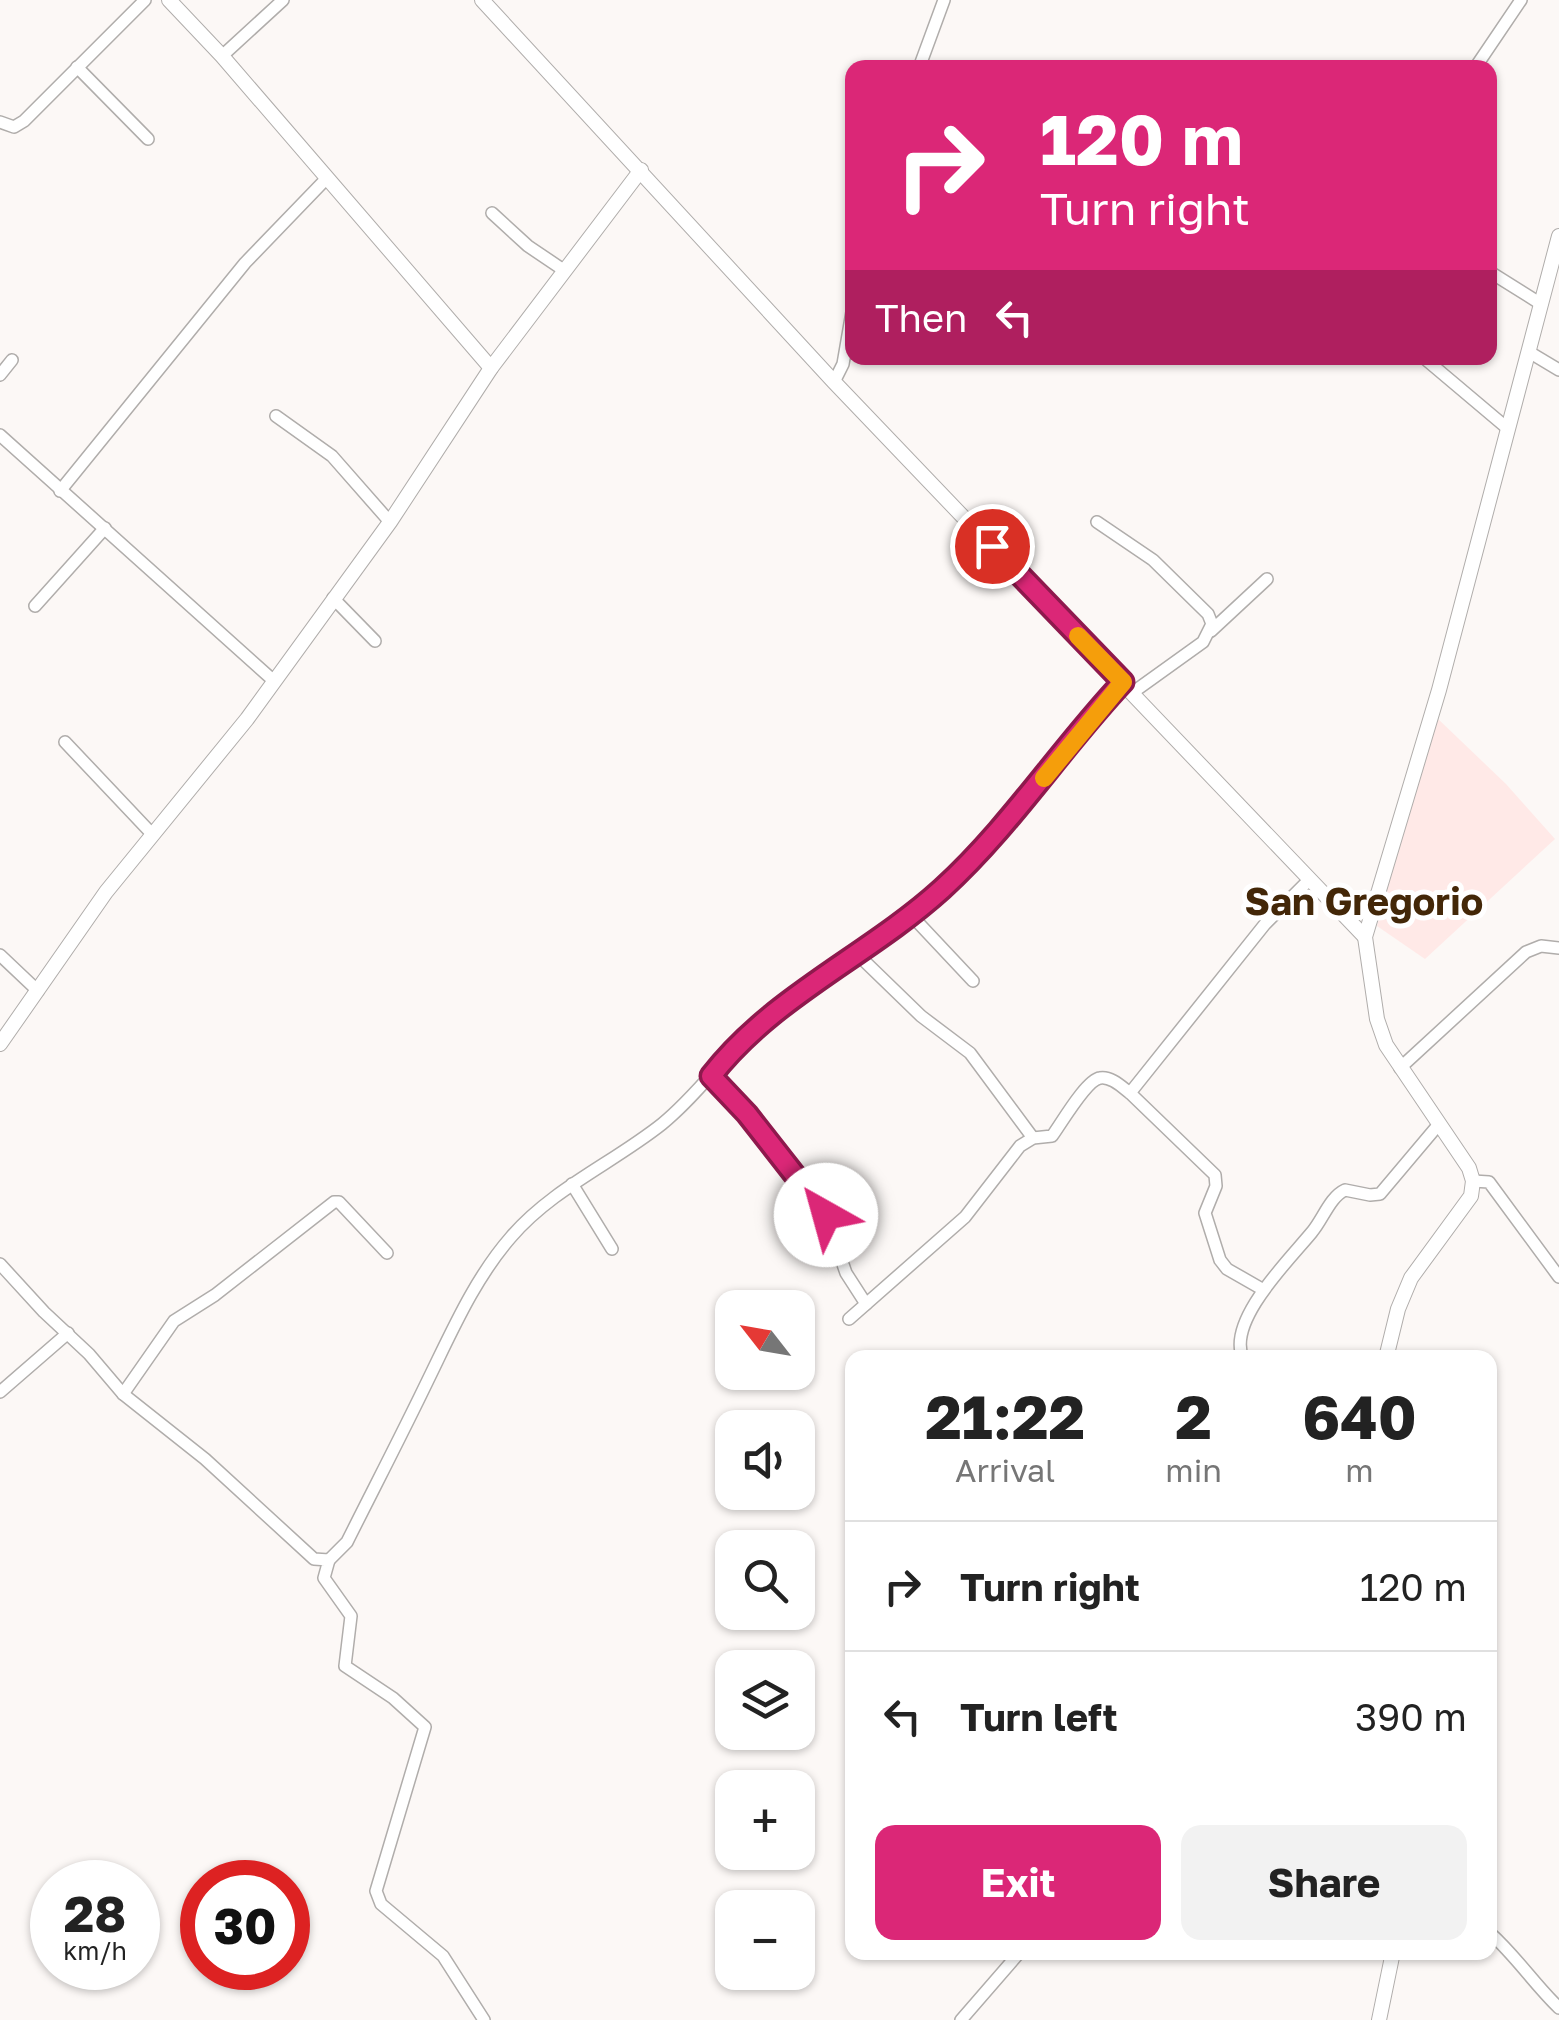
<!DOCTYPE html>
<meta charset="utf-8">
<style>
body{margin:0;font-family:"Golos Text",sans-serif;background:#f2f2f2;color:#222;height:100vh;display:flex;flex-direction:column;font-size:38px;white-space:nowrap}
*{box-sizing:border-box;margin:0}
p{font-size:32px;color:#767676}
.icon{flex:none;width:55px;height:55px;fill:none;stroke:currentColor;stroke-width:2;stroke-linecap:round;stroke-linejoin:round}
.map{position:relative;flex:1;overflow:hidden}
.side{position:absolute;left:845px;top:1350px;width:652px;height:610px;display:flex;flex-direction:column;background:#fff;border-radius:20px;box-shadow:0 2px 8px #0004}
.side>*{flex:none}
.guide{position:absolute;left:845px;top:60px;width:652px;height:305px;border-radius:20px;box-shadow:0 2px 8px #0004;background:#db2777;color:#fff;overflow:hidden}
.needle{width:65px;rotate:301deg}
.tools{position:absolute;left:715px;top:1290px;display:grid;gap:20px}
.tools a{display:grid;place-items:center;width:100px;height:100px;border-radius:20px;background:#fff;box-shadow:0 2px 8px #0004;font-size:50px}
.speed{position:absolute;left:30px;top:1860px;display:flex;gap:20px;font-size:50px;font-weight:700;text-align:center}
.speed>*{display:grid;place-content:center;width:130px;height:130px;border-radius:50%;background:#fff;box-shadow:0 2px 8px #0004;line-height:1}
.speed small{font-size:25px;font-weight:400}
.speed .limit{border:15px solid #d22;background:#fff;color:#111}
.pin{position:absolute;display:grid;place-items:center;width:85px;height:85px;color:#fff;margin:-42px;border:5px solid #fff;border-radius:50%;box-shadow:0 2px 10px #0007}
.me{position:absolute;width:110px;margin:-55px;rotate:322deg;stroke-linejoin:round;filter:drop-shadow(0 0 8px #0008)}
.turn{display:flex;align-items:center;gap:35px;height:210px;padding:0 30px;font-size:45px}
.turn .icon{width:130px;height:130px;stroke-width:2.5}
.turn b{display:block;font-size:70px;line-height:85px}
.then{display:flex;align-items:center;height:95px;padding:0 30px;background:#0003;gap:20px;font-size:38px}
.eta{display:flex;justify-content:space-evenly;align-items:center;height:170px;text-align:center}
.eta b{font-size:60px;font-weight:700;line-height:70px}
.button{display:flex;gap:20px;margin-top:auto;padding:20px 30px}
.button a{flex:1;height:115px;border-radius:20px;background:#db2777;color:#fff;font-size:40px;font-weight:700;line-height:115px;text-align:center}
.button a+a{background:#f2f2f2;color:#222}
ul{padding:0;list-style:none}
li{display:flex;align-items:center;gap:30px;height:130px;padding:0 30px;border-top:2px solid #e0e0e0}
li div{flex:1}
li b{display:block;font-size:38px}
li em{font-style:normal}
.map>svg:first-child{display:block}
.education{fill:#ffe9e7}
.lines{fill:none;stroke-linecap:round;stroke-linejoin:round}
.minor-casing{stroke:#b0adab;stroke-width:14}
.tertiary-casing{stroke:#b0adab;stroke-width:16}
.minor{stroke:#fff;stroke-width:11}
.tertiary{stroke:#fff;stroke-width:14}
.route-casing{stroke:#8e194d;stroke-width:25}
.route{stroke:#db2777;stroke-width:18}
.slow{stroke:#f59e0b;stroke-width:18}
.labels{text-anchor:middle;stroke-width:10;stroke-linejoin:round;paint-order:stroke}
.neighbourhood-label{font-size:38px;font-weight:bold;fill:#432708;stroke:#fff}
</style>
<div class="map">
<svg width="1559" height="2020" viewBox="0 0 1559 2020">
<rect width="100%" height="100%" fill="#fcf8f6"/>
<!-- education -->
<path class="education" d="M1436,717L1506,784L1555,839L1425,959L1377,926Z"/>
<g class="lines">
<!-- minor casing -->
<g class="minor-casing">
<g id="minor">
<path d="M222,56L283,0"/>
<path d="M77,67L148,139"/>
<path d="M919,68L944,0"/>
<path d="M1475,68L1521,0"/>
<path d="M0,122L14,127L24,121L145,0"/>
<path d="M492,213L528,246L565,271"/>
<path d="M1490,272L1541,304"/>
<path d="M1529,352L1559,370"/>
<path d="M1424,358L1507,428"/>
<path d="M0,375L12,360"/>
<path d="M834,382L843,364L852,312"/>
<path d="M276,416L332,456L390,522"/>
<path d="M0,435L274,681"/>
<path d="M60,491L245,263L326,179"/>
<path d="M1097,522L1153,560L1208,614L1212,624L1203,642L1132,693"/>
<path d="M333,598L375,641"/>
<path d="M35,606L105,528"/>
<path d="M1211,631L1267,579"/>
<path d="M65,742L152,834"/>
<path d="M910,914L973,981"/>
<path d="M855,952L921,1016L970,1053L1033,1138"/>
<path d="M0,955L38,991"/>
<path d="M1400,1068L1526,952L1541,946L1559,948"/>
<path d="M711,1076L747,1114L826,1215L846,1273L866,1304"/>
<path d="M1473,1181L1489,1182L1559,1277"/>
<path d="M572,1184L612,1249"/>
<path d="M0,1264L44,1312L89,1354L123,1394L205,1459L314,1559L329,1560L324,1578L351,1616L345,1666L393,1698L425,1727L376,1891L381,1904L443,1956L484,2020"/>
<path d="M1262,1289L1227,1269L1220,1260L1205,1213L1216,1186L1215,1175L1130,1093L1265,924L1310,879"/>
<path d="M849,1319L965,1217L1020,1146L1033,1138L1052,1136C1061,1124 1086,1080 1100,1078C1111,1076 1122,1087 1130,1093"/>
<path d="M1243,1358C1226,1321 1291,1258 1312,1232C1323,1219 1330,1197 1345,1190L1370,1195L1380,1194L1439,1124"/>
<path d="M0,1392L68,1333"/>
<path d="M123,1394L174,1321L215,1295L334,1202H339L387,1253"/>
<path d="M329,1560L347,1542C374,1488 402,1434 428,1380C452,1331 475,1278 511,1237C552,1189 613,1163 662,1124C699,1094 726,1053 762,1022C816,973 884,940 939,892C1009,830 1059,749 1123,682"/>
<path d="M1490,1933C1516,1956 1534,1984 1559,2008"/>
<path d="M961,2020L1020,1952"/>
</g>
</g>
<!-- tertiary casing -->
<g class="tertiary-casing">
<g id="tertiary">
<path d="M169,0L222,56L491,368"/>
<path d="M482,0L834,382L1365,937"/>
<path d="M0,1044L106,892L247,719L390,522L491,368L641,170"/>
<path d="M1386,1358L1398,1309L1411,1278L1471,1196L1473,1181L1469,1168L1386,1045L1377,1019L1365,937L1439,690L1559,236"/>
<path d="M1379,2020L1393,1952"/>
</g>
</g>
<!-- minor -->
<use href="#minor" class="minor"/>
<!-- tertiary -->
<use href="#tertiary" class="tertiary"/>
</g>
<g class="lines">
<!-- route casing -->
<g class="route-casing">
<path id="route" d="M826,1215L747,1114L711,1076C773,996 868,956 942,889C1010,827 1060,749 1123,682L992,546"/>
</g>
<!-- route -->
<use href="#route" class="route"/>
<!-- slow -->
<path class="slow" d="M1044,778L1123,682L1078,636"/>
</g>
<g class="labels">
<!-- neighbourhood labels -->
<g class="neighbourhood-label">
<text x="1364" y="915">San Gregorio</text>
</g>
</g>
</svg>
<div class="tools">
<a><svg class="needle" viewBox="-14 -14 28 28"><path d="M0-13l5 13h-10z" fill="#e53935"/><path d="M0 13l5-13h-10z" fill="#767676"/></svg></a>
<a><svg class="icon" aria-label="sound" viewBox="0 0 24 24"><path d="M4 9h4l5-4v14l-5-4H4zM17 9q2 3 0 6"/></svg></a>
<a><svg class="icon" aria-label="search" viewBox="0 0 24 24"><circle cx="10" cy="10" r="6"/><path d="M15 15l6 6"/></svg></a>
<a><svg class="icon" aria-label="layers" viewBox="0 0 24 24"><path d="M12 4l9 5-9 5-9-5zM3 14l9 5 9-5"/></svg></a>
<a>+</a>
<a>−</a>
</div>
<div class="speed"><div>28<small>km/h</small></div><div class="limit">30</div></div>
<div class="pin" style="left:992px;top:546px;background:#d93025"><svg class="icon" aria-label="arrive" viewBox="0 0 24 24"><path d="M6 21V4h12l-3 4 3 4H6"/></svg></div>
<svg class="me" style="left:826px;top:1215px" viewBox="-20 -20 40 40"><circle r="19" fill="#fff"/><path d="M0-13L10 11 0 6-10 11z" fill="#db2777"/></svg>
<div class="guide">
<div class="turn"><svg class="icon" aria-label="right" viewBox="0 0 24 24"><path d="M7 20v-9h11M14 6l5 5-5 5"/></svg><div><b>120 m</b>Turn right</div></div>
<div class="then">Then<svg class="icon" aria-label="left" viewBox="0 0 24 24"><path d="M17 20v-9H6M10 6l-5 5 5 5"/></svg></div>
</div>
<section class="side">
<div class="eta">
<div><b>21:22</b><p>Arrival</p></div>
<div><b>2</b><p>min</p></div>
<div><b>640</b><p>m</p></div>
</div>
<ul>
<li><svg class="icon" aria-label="right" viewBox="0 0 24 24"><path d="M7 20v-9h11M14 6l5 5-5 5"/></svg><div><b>Turn right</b></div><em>120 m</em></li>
<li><svg class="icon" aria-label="left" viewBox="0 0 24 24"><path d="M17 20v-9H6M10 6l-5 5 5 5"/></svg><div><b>Turn left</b></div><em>390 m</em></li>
</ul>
<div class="button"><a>Exit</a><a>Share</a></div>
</section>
</div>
